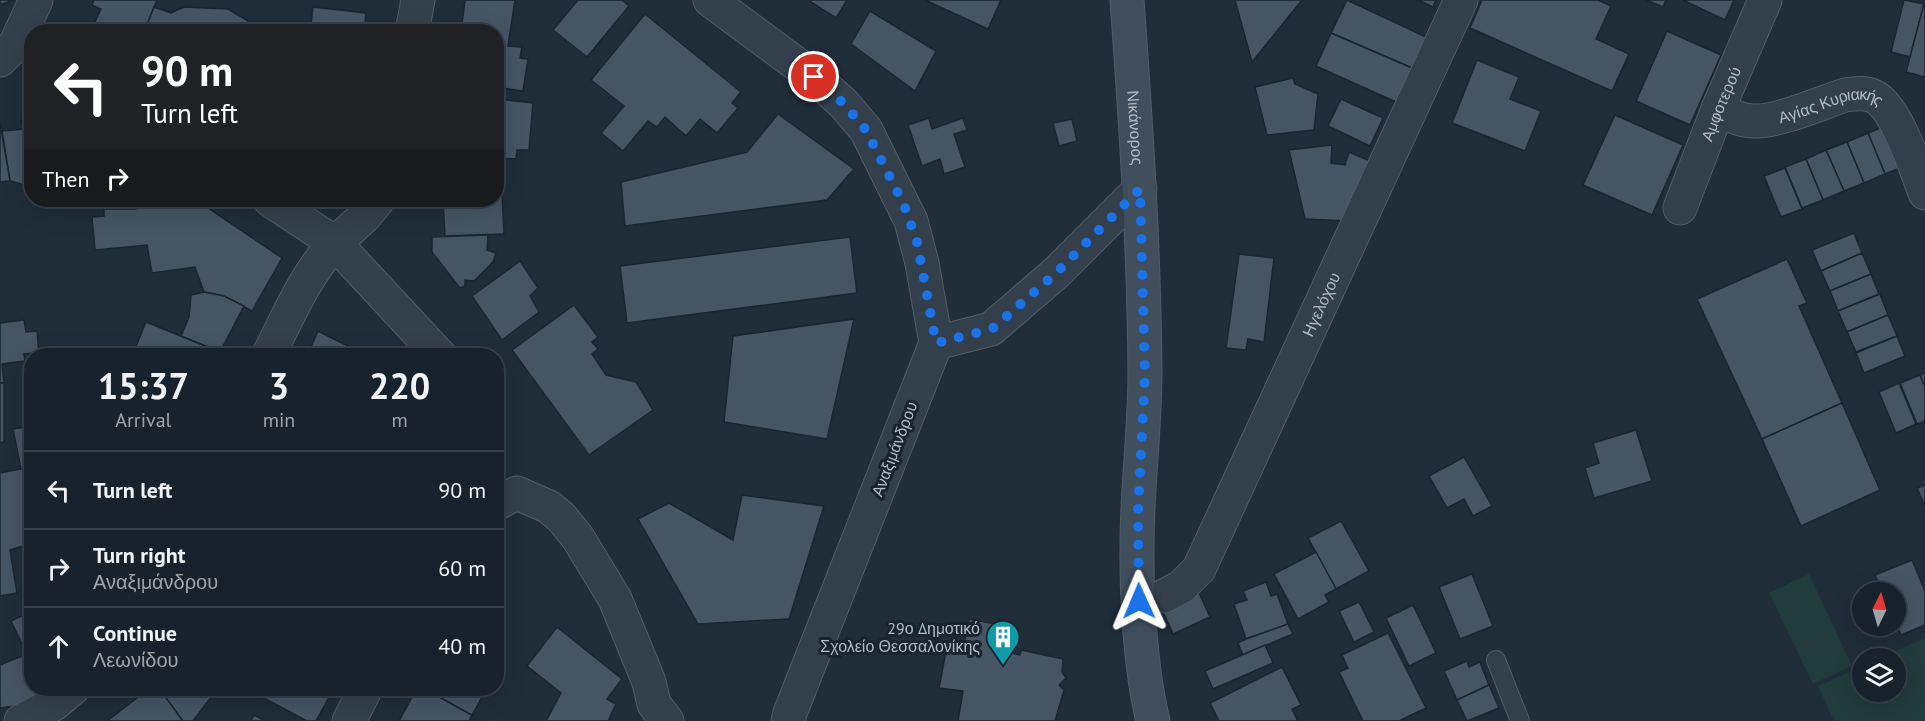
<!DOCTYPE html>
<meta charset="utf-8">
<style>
body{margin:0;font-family:"PT Sans",sans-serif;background:#212a34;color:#f1f3f6;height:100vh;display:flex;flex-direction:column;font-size:22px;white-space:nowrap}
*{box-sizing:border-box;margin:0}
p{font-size:20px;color:#9fa4a9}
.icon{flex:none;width:33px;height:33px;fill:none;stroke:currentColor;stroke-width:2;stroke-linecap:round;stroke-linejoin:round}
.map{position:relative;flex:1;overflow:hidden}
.panel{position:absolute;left:24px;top:348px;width:480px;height:348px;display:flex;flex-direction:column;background:#18222c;border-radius:24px;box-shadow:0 6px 24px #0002,0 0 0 2px #363f48}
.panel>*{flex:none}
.guide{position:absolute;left:24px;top:24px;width:480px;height:183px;border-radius:24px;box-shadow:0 6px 24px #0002,0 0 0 2px #363f48;background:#202124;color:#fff;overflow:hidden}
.needle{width:39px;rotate:5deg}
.controls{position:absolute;left:1852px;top:582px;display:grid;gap:12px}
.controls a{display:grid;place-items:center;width:54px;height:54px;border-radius:50%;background:#18222c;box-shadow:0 6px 24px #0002,0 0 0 2px #363f48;font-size:30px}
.pin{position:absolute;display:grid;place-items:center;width:51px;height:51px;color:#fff;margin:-26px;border:3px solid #fff;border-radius:50%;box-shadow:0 2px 6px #0007}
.me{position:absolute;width:66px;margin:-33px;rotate:359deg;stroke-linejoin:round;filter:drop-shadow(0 0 4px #0008)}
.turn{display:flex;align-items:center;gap:21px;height:126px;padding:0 18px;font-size:27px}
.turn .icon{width:78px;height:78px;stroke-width:2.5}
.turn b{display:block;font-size:42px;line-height:51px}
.then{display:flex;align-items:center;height:57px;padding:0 18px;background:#0003;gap:12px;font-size:22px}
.eta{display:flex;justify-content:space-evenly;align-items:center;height:102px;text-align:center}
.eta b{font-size:36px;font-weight:700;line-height:42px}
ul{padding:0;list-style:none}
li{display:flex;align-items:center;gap:18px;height:78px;padding:0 18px;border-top:2px solid #363f48}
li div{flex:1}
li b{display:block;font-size:22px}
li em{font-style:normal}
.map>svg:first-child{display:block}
.green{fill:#223b3b}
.building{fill:#455564;stroke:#1b2631;stroke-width:1.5}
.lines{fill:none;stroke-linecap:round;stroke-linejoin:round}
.lane-casing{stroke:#515d68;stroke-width:20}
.street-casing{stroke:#515d68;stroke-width:35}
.secondary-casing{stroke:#515d68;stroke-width:35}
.lane{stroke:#333f4a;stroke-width:18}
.street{stroke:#333f4a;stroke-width:33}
.secondary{stroke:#414f5d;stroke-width:33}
.route{stroke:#1a73e8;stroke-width:10;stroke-dasharray:0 18}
.labels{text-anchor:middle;stroke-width:6;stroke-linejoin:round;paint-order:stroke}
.street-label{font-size:16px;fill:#aebac7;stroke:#19242f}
.poi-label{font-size:16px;fill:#aebac7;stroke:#19242f;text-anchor:end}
</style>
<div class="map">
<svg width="1925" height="721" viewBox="0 0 1925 721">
<rect width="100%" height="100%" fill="#202e3a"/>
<!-- green -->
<g class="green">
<path d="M1809,574L1852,666L1813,684L1769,593Z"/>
<path d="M1925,638V721H1834L1818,686L1863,666V692H1896V658H1880Z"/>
</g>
<!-- building -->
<g class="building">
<path d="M0,0H13L3,4L0,3Z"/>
<path d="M94,0H157L144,32H90L101,9L92,5Z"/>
<path d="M465,0H515L508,46L522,47L520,58L528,59L523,91L496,87V32H461Z"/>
<path d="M578,0H622L629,6L587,57L553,30Z"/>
<path d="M808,0H847L836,18Z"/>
<path d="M925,0H1001L988,29Z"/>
<path d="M1235,0H1302L1252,62Z"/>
<path d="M1347,0L1426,37L1412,68L1331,33Z"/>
<path d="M1418,0H1436L1433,7Z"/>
<path d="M1482,0H1598L1611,6L1596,39L1629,54L1612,91L1470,28Z"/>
<path d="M1646,0H1666L1663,7Z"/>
<path d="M1683,0H1734L1725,20Z"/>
<path d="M1904,0L1924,4L1910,57L1891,52Z"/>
<path d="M1925,0V77L1906,72Z"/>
<path d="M154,7L171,13L184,7L228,9L248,21L249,32H144Z"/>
<path d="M313,7L366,13L364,32H310Z"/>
<path d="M870,11L936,51L915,91L851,44Z"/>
<path d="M645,14L741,92L732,103L738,108L717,133L700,119L686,136L665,117L657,127L648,121L623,151L601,133L624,106L591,80Z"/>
<path d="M1667,31L1721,55L1690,125L1636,101Z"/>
<path d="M1331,33L1412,68L1396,102L1316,66Z"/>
<path d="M1477,60L1519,77L1510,99L1541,111L1525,151L1452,123Z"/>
<path d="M1293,78L1295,84L1318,94L1314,130L1267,135L1255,87Z"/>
<path d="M496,99L533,103L529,150H517L516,159L496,158Z"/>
<path d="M1341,99L1383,118L1370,146L1328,126Z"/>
<path d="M778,114L854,169L827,200L625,226L621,182L747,152Z"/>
<path d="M1615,115L1683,145L1652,215L1583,185Z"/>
<path d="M929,118L932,129L963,118L967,130L954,134L965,167L944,174L940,159L922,166L908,125Z"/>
<path d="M32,119V187L10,181L2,131L24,129L21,120Z"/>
<path d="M1072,119L1077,141L1059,146L1053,123Z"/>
<path d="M0,123L10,181L0,182Z"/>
<path d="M1888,125L1905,166L1885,174L1868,133Z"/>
<path d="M1868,133L1885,174L1864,183L1847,142Z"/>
<path d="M1847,142L1864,183L1844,191L1826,150Z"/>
<path d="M1332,145L1331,163L1345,165L1349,152L1370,161L1347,221L1305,219L1289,150Z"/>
<path d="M1826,150L1844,191L1823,200L1806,159Z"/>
<path d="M1806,159L1823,200L1802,208L1785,167Z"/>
<path d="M1785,168L1802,209L1781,217L1764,176Z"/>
<path d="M496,172H501L504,234L445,236L443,200H496Z"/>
<path d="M142,200H196L282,258L252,311L224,296L204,292L195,267L152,273L147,245L95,250L92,217L104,216V209H136Z"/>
<path d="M1854,233L1862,253L1821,271L1812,250Z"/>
<path d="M488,235L487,250L496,253L493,262L474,281L465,280V286L460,288L432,252V237Z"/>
<path d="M850,237L857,293L627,323L620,266Z"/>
<path d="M1862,253L1871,274L1830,291L1821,271Z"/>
<path d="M1239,254L1274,258L1264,342L1248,339L1246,350L1226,348Z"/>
<path d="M1787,259L1807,303L1799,306L1842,403L1762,439L1697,299Z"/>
<path d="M520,261L538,288L530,296L539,312L502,340L472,296Z"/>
<path d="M1871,274L1879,294L1838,311L1830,291Z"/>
<path d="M204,292L224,296L244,306L220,352L181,336L189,317L191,295Z"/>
<path d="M1880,294L1888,315L1847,332L1838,311Z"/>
<path d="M574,305L598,337L592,342L598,349L592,354L606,375L636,382L653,410L589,455L512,350Z"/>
<path d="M1888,315L1897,336L1856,352L1847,332Z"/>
<path d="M854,319L827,439L724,422L733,336Z"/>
<path d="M24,320L26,332L37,331L39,353L24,354L25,361L2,364L4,383H0V323Z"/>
<path d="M146,322L220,352L226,355L132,356Z"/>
<path d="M318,331L366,355V356H307Z"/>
<path d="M1897,336L1905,356L1864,373L1856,353Z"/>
<path d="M1925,373V387L1920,375Z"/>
<path d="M1920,375L1925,387V421L1917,424L1900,383Z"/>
<path d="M0,383H4V442L0,443Z"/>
<path d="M1899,383L1916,424L1896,433L1879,392Z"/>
<path d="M1842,403L1880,490L1801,526L1762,439Z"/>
<path d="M32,426V543L10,550L17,593L0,596V473L21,469L13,429Z"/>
<path d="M1636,430L1652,481L1594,498L1585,468L1599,463L1593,443Z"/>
<path d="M1464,457L1492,506L1473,516L1464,499L1447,508L1429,476Z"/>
<path d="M1925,485V506L1917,488Z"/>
<path d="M742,495L824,506L789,619L698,624L638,519L669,503L733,540Z"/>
<path d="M1341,521L1369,571L1336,589L1308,538Z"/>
<path d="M1316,552L1336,589L1325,595L1329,602L1298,619L1274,574Z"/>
<path d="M1912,560L1925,591V625L1901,635L1896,623V592H1883L1875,575Z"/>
<path d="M1472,574L1493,626L1460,639L1439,587Z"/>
<path d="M1266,582L1271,596L1277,594L1288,624L1246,639L1234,604L1247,600L1243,591Z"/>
<path d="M1199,593L1210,617L1173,634L1162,610Z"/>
<path d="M1359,602L1374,632L1354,642L1339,611Z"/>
<path d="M1413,605L1436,653L1409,666L1386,618Z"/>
<path d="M32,611V688H47L23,705L0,708V665L27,654L11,621Z"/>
<path d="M969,619L1012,627L1007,652L1020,655L1021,650L1063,659L1062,672L1066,678L1059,685L1064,690L1055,721H958L963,691L939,688L947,646L963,649Z"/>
<path d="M1288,624L1293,634L1243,655L1238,643L1246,639Z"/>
<path d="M557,627L622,679L607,699L616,704L608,721H546L561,693L527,666Z"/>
<path d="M1388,633L1426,708L1399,721H1363L1339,672L1348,668L1342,655Z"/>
<path d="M1265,645L1273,663L1213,689L1205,671Z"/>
<path d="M1467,661L1469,667L1480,662L1489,685L1457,700L1444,671Z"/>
<path d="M1282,667L1301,705L1292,709L1298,721H1219L1210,703Z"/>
<path d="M1489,685L1499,708L1467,721L1457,700Z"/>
<path d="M150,688H159L183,721H107Z"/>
<path d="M159,688H218L193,721H183Z"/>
<path d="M261,688H334L316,721H307L258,695Z"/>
<path d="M417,688H423L472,715L469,721H399Z"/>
<path d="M423,688H487L472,715Z"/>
<path d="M254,715L265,721H251Z"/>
</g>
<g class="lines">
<!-- lane casing -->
<g class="lane-casing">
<path id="lane" d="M1496,660L1520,721"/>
</g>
<!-- street casing -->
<g class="street-casing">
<g id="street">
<path d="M710,0L814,77L844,104L866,130L911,221L922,263L936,343L790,713L788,721"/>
<path d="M412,32L418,0"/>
<path d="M0,60L15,45L36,0"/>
<path id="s1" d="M1718,109C1730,115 1741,121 1754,121C1778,122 1821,103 1845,95C1855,94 1864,92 1873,96C1896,106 1916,169 1925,193"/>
<path d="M270,200L335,243L364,217L378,200"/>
<path id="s2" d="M1680,208L1718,109L1765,0"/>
<path d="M936,343L991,329L1056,273L1140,189"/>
<path d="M268,356C288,317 305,275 335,243L440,356"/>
<path d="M496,504L517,493L549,507L561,517L578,538L615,599L649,682L654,704L667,721"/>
<path id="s3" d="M1164,596L1181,587L1199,569L1461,0"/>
<path d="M21,721L54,704L73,688"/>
<path d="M349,721L366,688"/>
</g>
</g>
<!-- secondary casing -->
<g class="secondary-casing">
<g id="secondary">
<path id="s4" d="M1127,0C1136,124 1144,248 1145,372C1145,417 1140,463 1138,508C1135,573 1138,658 1153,721"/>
</g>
</g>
<!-- lane -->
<use href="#lane" class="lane"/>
<!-- street -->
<use href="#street" class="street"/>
<!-- secondary -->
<use href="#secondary" class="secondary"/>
</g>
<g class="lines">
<!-- route -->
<path class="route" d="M814,77L844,104L866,130L904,205L917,242L936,343L992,329L1056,273L1140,189L1145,375L1138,512L1139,601"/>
</g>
<!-- icons -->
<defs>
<g id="building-pin" transform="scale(1.725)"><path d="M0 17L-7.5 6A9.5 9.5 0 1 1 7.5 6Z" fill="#0f9aa8" stroke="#19242f"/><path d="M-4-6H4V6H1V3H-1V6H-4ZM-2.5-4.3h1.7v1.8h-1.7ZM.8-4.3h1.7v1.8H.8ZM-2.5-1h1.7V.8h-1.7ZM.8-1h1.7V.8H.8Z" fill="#fff"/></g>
</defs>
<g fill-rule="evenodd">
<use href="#building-pin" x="1003" y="637"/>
</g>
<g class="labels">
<!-- street labels -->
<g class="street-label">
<text dy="6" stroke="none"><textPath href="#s2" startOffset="112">Αμφοτερού</textPath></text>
<text dy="6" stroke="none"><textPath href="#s1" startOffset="118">Αγίας Κυριακής</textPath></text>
<text dy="6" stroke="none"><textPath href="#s4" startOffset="128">Νικάνορος</textPath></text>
<text dy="6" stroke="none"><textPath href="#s3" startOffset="336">Ηγελόχου</textPath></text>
<text transform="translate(894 449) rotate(-69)" y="6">Αναξιμάνδρου</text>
</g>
<!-- poi labels -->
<g class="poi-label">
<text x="980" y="634">29ο Δημοτικό<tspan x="980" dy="18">Σχολείο Θεσσαλονίκης</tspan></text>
</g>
</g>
</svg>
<div class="controls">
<a><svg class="needle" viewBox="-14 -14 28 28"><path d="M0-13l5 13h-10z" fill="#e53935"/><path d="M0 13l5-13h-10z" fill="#9fa4a9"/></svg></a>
<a><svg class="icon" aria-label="layers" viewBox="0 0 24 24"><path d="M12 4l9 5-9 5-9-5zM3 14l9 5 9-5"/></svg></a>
</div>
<div class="pin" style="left:814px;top:77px;background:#d93025"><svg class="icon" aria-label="arrive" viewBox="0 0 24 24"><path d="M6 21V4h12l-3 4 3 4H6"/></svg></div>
<svg class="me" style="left:1139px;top:601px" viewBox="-20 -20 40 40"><path d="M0-17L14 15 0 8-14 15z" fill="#1a73e8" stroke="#fff" stroke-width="4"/></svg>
<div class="guide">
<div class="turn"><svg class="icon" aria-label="left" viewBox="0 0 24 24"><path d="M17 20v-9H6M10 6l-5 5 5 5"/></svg><div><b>90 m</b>Turn left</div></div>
<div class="then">Then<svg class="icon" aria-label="right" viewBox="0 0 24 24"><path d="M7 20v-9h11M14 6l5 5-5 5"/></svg></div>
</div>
<section class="panel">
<div class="eta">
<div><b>15:37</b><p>Arrival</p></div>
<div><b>3</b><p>min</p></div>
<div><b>220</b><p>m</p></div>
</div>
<ul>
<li><svg class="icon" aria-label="left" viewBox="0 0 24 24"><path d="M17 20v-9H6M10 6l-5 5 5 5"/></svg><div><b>Turn left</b></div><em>90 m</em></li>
<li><svg class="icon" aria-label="right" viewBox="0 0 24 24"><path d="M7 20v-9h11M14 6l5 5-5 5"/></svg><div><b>Turn right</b><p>Αναξιμάνδρου</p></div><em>60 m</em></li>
<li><svg class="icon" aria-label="ahead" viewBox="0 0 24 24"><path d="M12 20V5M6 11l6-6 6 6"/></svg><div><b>Continue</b><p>Λεωνίδου</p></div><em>40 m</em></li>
</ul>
</section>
</div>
